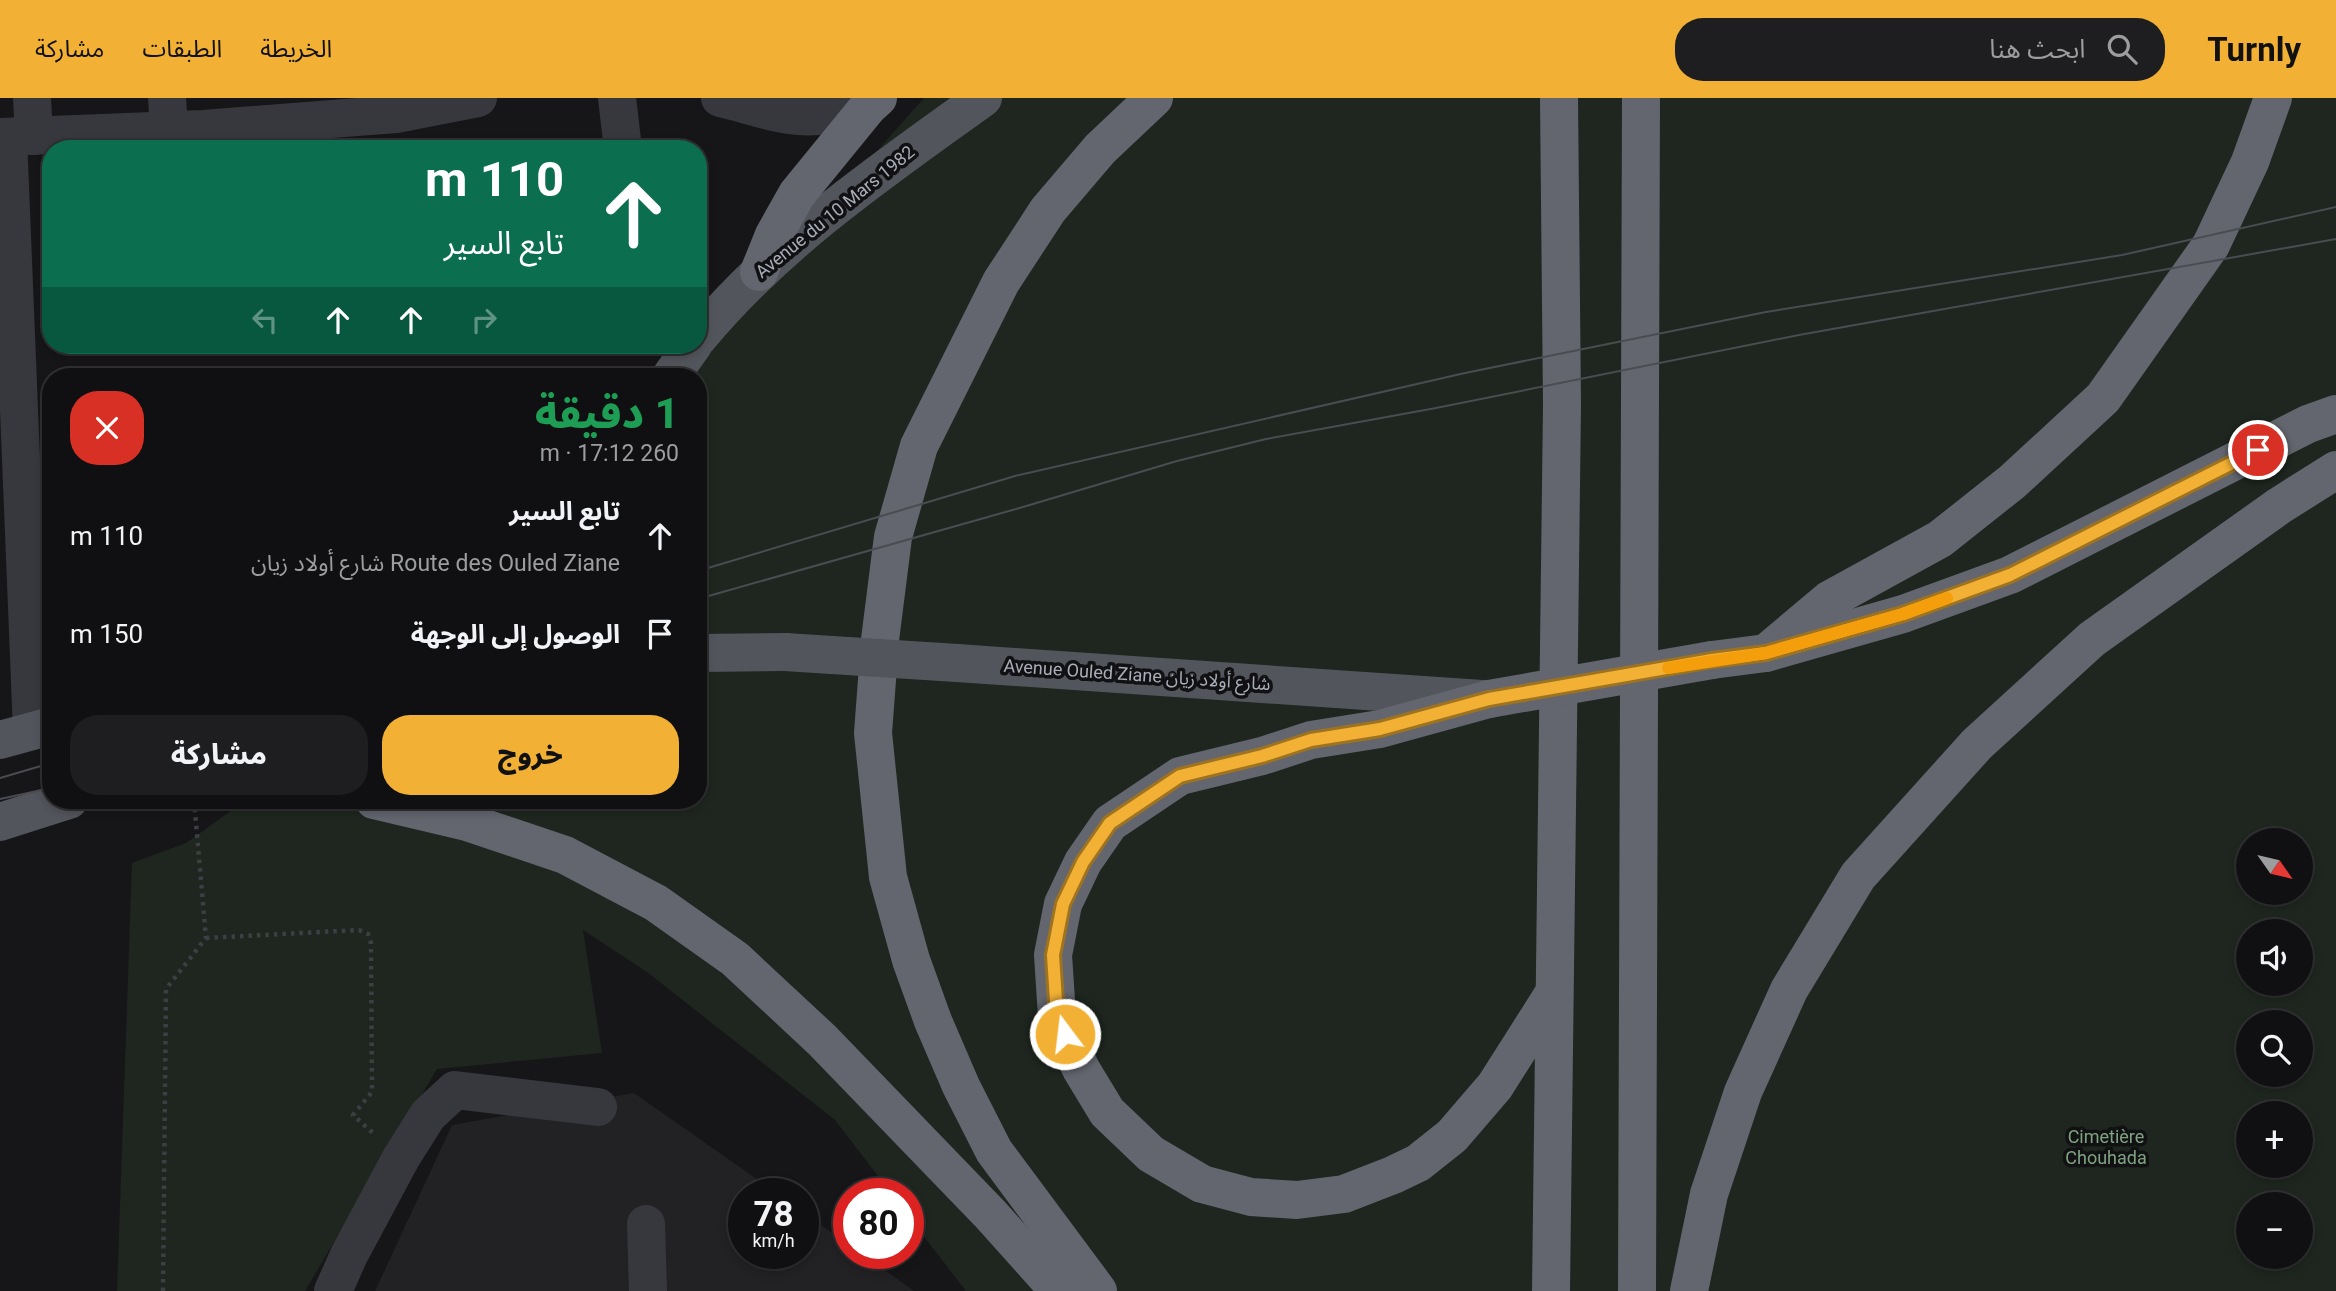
<!DOCTYPE html>
<html lang="ar">
<meta charset="utf-8">
<style>
body{margin:0;font-family:Roboto,"Noto Sans Arabic",sans-serif;background:#1e1e20;color:#f1f3f6;direction:rtl;height:100vh;display:flex;flex-direction:column;font-size:26px;white-space:nowrap}
*{box-sizing:border-box;margin:0}
p{font-size:23px;color:#9c9d9f}
.icon{flex:none;width:38px;height:38px;fill:none;stroke:currentColor;stroke-width:2;stroke-linecap:round;stroke-linejoin:round}
.map{position:relative;flex:1;overflow:hidden;direction:ltr}
.details{position:absolute;left:42px;top:270px;width:665px;height:441px;display:flex;flex-direction:column;background:#101012;border-radius:28px;box-shadow:0 4px 10px #0003,0 0 0 2px #303032;direction:rtl}
.details>*{flex:none}
.banner{position:absolute;left:42px;top:42px;width:665px;height:214px;border-radius:28px;box-shadow:0 4px 10px #0003,0 0 0 2px #303032;direction:rtl;background:#0b6e4f;color:#fff;overflow:hidden}
.needle{width:46px;rotate:124deg}
.controls{position:absolute;left:2236px;top:730px;display:grid;gap:14px}
.controls a{display:grid;place-items:center;width:77px;height:77px;border-radius:50%;background:#101012;box-shadow:0 4px 10px #0003,0 0 0 2px #303032;font-size:35px}
.speed{position:absolute;left:728px;top:1080px;display:flex;gap:14px;font-size:35px;font-weight:700;text-align:center}
.speed>*{display:grid;place-content:center;width:91px;height:91px;border-radius:50%;background:#101012;box-shadow:0 4px 10px #0003,0 0 0 2px #303032;line-height:1}
.speed small{font-size:18px;font-weight:400}
.speed .limit{border:10px solid #d22;background:#fff;color:#111}
.pin{position:absolute;display:grid;place-items:center;width:60px;height:60px;color:#fff;margin:-30px;border:4px solid #fff;border-radius:50%;box-shadow:0 2px 7px #0007}
.me{position:absolute;width:77px;margin:-38px;rotate:345deg;stroke-linejoin:round;filter:drop-shadow(0 0 5px #0008)}
.turn{display:flex;align-items:center;gap:24px;height:147px;padding:0 28px;font-size:32px}
.turn .icon{width:91px;height:91px;stroke-width:2.5}
.turn b{display:block;font-size:49px;line-height:60px}
.lanes{display:flex;align-items:center;height:66px;padding:0 28px;background:#0003;justify-content:center;gap:35px;direction:ltr}
.lanes .off{opacity:.35}
.round{display:grid;place-items:center;flex:none;width:74px;height:74px;border-radius:28px;background:#1e1e20}
.overview{display:flex;align-items:center;justify-content:space-between;height:119px;padding:0 28px}
h1{font-size:42px;font-weight:800;line-height:52px;color:#1e9e55}
.button{display:flex;gap:14px;margin-top:auto;padding:14px 28px}
.button a{flex:1;height:80px;border-radius:28px;background:#f2b134;color:#111;font-size:28px;font-weight:800;line-height:80px;text-align:center}
.button a+a{background:#1e1e20;color:#f1f3f6}
ul{padding:0;list-style:none}
li{display:flex;align-items:center;gap:21px;height:98px;padding:0 28px}
li div{flex:1}
li b{display:block;font-size:26px}
li em{font-style:normal}
header{display:flex;align-items:center;gap:42px;box-sizing:border-box;height:98px;padding:0 35px;background:#f2b134;color:#111}
header strong{font-size:33px}
nav{display:flex;gap:38px;margin-inline-start:auto;font-size:24px}
.search{width:490px;height:63px;background:#1e1e20;display:flex;align-items:center;gap:18px;box-sizing:border-box;padding:0 24px;border-radius:28px;color:#9c9d9f;font-size:26px}
.map>svg:first-child{display:block}
.built{fill:#222225}
.green{fill:#1e261f;fill-rule:evenodd}
.lines{fill:none;stroke-linecap:round;stroke-linejoin:round}
.path{stroke:#3d3f44;stroke-width:4.5;stroke-dasharray:3.5 5;stroke-linecap:butt}
.minor{stroke:#37383d;stroke-width:38}
.major{stroke:#53555c;stroke-width:38}
.highway{stroke:#63666e;stroke-width:38}
.tram{stroke:#4a4c52;stroke-width:2}
.major-bridge{stroke:#53555c;stroke-width:38}
.highway-bridge{stroke:#63666e;stroke-width:38}
.route-casing{stroke:#9d7322;stroke-width:18}
.route{stroke:#f2b134;stroke-width:12}
.slow{stroke:#f59e0b;stroke-width:12}
.labels{text-anchor:middle;stroke-width:7;stroke-linejoin:round;paint-order:stroke}
.street-label{font-size:18px;fill:#a8adb8;stroke:#111113}
.park-label{font-size:18px;fill:#7fa381;stroke:#111113}
</style>
<header>
<strong>Turnly</strong>
<div class="search"><svg class="icon" aria-label="search" viewBox="0 0 24 24"><circle cx="10" cy="10" r="6"/><path d="M15 15l6 6"/></svg>ابحث هنا</div>
<nav><a>الخريطة</a><a>الطبقات</a><a>مشاركة</a></nav>
</header>
<div class="map">
<svg width="2336" height="1193" viewBox="0 0 2336 1193">
<rect width="100%" height="100%" fill="#161618"/>
<!-- built -->
<path class="built" d="M634,995L777,1095L744,1096V1155H803V1114L849,1147V1155H861L914,1193H375L452,1027Z"/>
<!-- green -->
<path class="green" d="M924,0H2336V1193H966L908,1118V1096L891,1095L835,1022L647,874L583,832L602,955L437,971L305,1193H117L132,765L186,745L246,702H698V278H691L788,153ZM2249,742H2301V794H2249ZM2249,833H2301V886H2249ZM2249,924H2301V976H2249ZM2249,1015H2301V1068H2249ZM2249,1106H2301V1158H2249Z"/>
<g class="lines">
<!-- path -->
<g class="path">
<path d="M206,840L359,832L368,836L371,845L372,994L353,1017L374,1036"/>
<path d="M163,1193L166,891L206,840L194,702"/>
</g>
<!-- minor -->
<g class="minor">
<path d="M32,0L34,38"/>
<path d="M167,0L169,32"/>
<path d="M617,0L623,51"/>
<path d="M720,0C752,7 784,21 818,18C835,16 851,12 868,9"/>
<path d="M0,39L203,31L396,16L478,0"/>
<path d="M8,39L32,633"/>
<path d="M646,1126L648,1193"/>
<path d="M333,1193L349,1157L401,1060L428,1017L455,992L598,1009"/>
</g>
<!-- major -->
<g class="major">
<path d="M698,240C776,145 884,71 983,0"/>
<path d="M671,278L693,247"/>
<path d="M698,555L785,554"/>
<path d="M957,565L1482,601"/>
<path d="M0,642L51,628"/>
<path d="M0,724L69,702"/>
</g>
<!-- highway -->
<g class="highway">
<path d="M759,174L774,137L797,96L868,9L878,0"/>
<path d="M1766,555L1829,502L1940,441L2012,384L2103,300L2211,147L2250,64L2273,0"/>
<path d="M1712,562L1766,555L1903,516L2010,477L2308,326L2336,316"/>
<path d="M1489,601L1380,631L1311,642L1262,658L1180,678L1110,725L1083,764L1063,806L1053,857L1057,918L1081,971L1107,1014L1151,1056L1202,1086L1251,1099L1297,1102L1344,1096L1393,1077L1418,1065L1452,1038L1495,988L1554,895"/>
<path d="M374,702L467,724L565,757L656,805L735,861L822,942L991,1117L1059,1193"/>
<path d="M1098,1193L994,1053L961,988L933,923L911,862L888,779L873,635L880,542L893,439L919,348L1001,184L1048,112L1100,51L1154,0"/>
<path d="M1551,1193L1562,307L1559,0"/>
<path d="M1637,1193L1641,0"/>
<path d="M1689,1193L1709,1096L1743,994L1789,892L1858,778L1977,646L2092,541L2279,408L2336,372"/>
</g>
<!-- tram -->
<g class="tram">
<path d="M698,473L1015,378L1465,275L1766,214L2122,157L2336,109"/>
<path d="M698,501L1023,409L1177,363L1266,341L1436,310L1799,237L2336,141"/>
<path d="M0,680L51,665"/>
<path d="M0,701L51,690"/>
</g>
<!-- major-bridge -->
<path class="major-bridge" d="M785,554L957,565"/>
<!-- highway-bridge -->
<path class="highway-bridge" d="M1489,601L1712,562"/>
</g>
<g class="lines">
<!-- route casing -->
<g class="route-casing">
<path id="route" d="M1065,936L1057,918L1053,857L1063,806L1083,764L1110,725L1180,678L1262,658L1311,642L1380,631L1489,601L1712,562L1766,555L1903,516L2010,477L2258,352"/>
</g>
<!-- route -->
<use href="#route" class="route"/>
<!-- slow -->
<path class="slow" d="M1668,570L1766,555L1903,516L1947,500"/>
</g>
<g class="labels">
<!-- street labels -->
<g class="street-label">
<text transform="translate(835 114) rotate(-39)" y="6">Avenue du 10 Mars 1982</text>
<text transform="translate(1137 577) rotate(4)" y="6">Avenue Ouled Ziane شارع أولاد زيان</text>
</g>
<!-- park labels -->
<g class="park-label">
<text x="2106" y="1045">Cimetière<tspan x="2106" dy="21">Chouhada</tspan></text>
</g>
</g>
</svg>
<div class="controls">
<a><svg class="needle" viewBox="-14 -14 28 28"><path d="M0-13l5 13h-10z" fill="#e53935"/><path d="M0 13l5-13h-10z" fill="#9c9d9f"/></svg></a>
<a><svg class="icon" aria-label="sound" viewBox="0 0 24 24"><path d="M4 9h4l5-4v14l-5-4H4zM17 9q2 3 0 6"/></svg></a>
<a><svg class="icon" aria-label="search" viewBox="0 0 24 24"><circle cx="10" cy="10" r="6"/><path d="M15 15l6 6"/></svg></a>
<a>+</a>
<a>−</a>
</div>
<div class="speed"><div>78<small>km/h</small></div><div class="limit">80</div></div>
<div class="pin" style="left:2258px;top:352px;background:#d93025"><svg class="icon" aria-label="arrive" viewBox="0 0 24 24"><path d="M6 21V4h12l-3 4 3 4H6"/></svg></div>
<svg class="me" style="left:1065px;top:936px" viewBox="-20 -20 40 40"><circle r="17" fill="#f2b134" stroke="#fff" stroke-width="3"/><path d="M0-11L8 9 0 5-8 9z" fill="#fff"/></svg>
<div class="banner">
<div class="turn"><svg class="icon" aria-label="ahead" viewBox="0 0 24 24"><path d="M12 20V5M6 11l6-6 6 6"/></svg><div><b>110 m</b>تابع السير</div></div>
<div class="lanes"><svg class="icon off" aria-label="left" viewBox="0 0 24 24"><path d="M17 20v-9H6M10 6l-5 5 5 5"/></svg><svg class="icon" aria-label="ahead" viewBox="0 0 24 24"><path d="M12 20V5M6 11l6-6 6 6"/></svg><svg class="icon" aria-label="ahead" viewBox="0 0 24 24"><path d="M12 20V5M6 11l6-6 6 6"/></svg><svg class="icon off" aria-label="right" viewBox="0 0 24 24"><path d="M7 20v-9h11M14 6l5 5-5 5"/></svg></div>
</div>
<section class="details">
<div class="overview"><div><h1>1 دقيقة</h1><p>260 m · 17:12</p></div><a class="round" style="background:#d93025;color:#fff"><svg class="icon" aria-label="close" viewBox="0 0 24 24"><path d="M6 6l12 12M18 6L6 18"/></svg></a></div>
<ul>
<li><svg class="icon" aria-label="ahead" viewBox="0 0 24 24"><path d="M12 20V5M6 11l6-6 6 6"/></svg><div><b>تابع السير</b><p>Route des Ouled Ziane شارع أولاد زيان</p></div><em>110 m</em></li>
<li><svg class="icon" aria-label="arrive" viewBox="0 0 24 24"><path d="M6 21V4h12l-3 4 3 4H6"/></svg><div><b>الوصول إلى الوجهة</b></div><em>150 m</em></li>
</ul>
<div class="button"><a>خروج</a><a>مشاركة</a></div>
</section>
</div>
